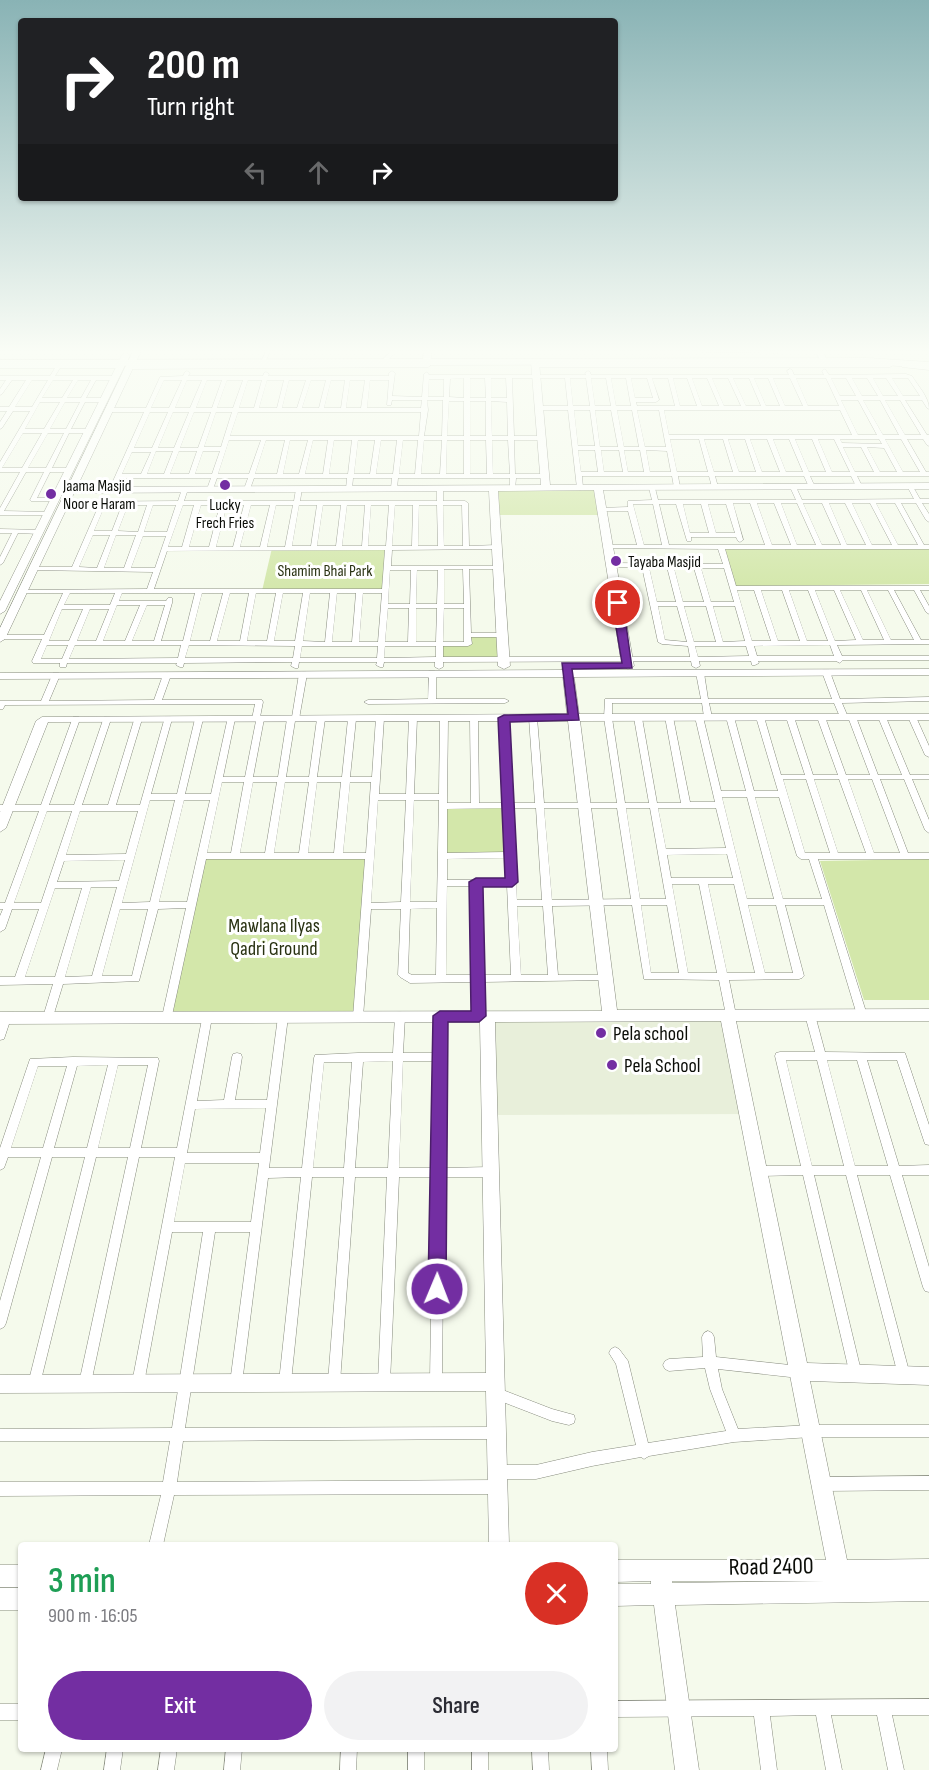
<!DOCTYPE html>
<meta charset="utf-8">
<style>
body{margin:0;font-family:"Sofia Sans Condensed",sans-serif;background:#f2f2f3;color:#2b2b33;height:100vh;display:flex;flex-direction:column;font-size:22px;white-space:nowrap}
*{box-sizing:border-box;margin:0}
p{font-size:20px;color:#7c7c81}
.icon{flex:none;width:33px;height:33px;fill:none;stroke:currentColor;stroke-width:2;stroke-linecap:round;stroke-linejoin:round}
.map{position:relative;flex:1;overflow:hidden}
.side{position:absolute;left:18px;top:1542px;width:600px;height:210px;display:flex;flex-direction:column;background:#fff;border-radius:6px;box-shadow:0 2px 4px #0004}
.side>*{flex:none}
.top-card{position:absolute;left:18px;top:18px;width:600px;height:183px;border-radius:6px;box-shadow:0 2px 4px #0004;background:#202124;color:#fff;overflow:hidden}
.pin{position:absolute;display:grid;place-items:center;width:51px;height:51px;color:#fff;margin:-26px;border:3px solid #fff;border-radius:50%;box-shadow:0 2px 6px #0007}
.me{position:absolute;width:66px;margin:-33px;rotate:1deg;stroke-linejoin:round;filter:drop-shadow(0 0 4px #0008)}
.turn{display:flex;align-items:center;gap:21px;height:126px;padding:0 30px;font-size:27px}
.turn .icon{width:78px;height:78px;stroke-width:2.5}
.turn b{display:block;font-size:42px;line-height:51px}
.lanes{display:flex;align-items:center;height:57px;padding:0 30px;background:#0003;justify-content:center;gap:30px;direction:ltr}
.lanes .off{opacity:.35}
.round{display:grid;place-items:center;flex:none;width:63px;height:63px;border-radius:32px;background:#f2f2f3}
.head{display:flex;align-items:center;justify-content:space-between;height:102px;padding:0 30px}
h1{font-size:36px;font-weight:600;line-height:45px;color:#1e9e55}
.cta{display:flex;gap:12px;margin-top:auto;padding:12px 30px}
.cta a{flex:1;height:69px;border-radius:36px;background:#732ea2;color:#fff;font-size:24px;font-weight:600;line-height:69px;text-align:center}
.cta a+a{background:#f2f2f3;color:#2b2b33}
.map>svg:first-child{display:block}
.built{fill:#e8efda}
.green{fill:#d3e7aa}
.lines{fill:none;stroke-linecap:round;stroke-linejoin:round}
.street-casing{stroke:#878b7e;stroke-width:1}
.secondary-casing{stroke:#878b7e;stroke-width:1}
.primary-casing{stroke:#878b7e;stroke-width:1}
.street{fill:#fff;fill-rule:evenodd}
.secondary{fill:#fff;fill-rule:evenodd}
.primary{fill:#fff;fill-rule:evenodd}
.route{fill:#732ea2;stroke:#4b1e69;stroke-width:1.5}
.poi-dot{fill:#732ea2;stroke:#fff;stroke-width:2}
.labels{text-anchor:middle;stroke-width:6;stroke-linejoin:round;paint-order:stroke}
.far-poi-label{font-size:16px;fill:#0b0d08;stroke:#fff;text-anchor:start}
.far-park-label{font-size:16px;fill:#283111;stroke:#fff}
.park-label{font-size:20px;fill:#283111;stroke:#fff}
.poi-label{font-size:20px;fill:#0b0d08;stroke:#fff;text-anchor:start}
.near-street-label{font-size:24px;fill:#0b0d08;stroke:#fff}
</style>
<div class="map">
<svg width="929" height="1770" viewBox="0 0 929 1770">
<rect width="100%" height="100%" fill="#f5faec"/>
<!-- built -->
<path class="built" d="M727,1015L746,1114L489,1115L487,1016Z"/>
<!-- green -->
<g class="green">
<path d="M493,488H598L603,515H495Z"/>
<path d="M272,548L389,549L385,591H262Z"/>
<path d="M723,548H929V584L735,586Z"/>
<path d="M470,635H499L501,660H441V644H469Z"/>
<path d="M443,806H508L510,855L443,856Z"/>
<path d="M205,857H368L355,1017H169Z"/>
<path d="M929,859V1000H864L820,861Z"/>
</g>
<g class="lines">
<!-- street casing -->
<g class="street-casing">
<g id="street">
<path d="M267,349H271L266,360H262Z"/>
<path d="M394,349H399L388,360H384V358Z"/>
<path d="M597,349H778L781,351L778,353L599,350Z"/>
<path d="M60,361L63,363L62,364H119L122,366L119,368H60L55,376H113L116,378L113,380H96L86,398H103L106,400L103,402H85L71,429H88L91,431L88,433H69L52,468H70L73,470L70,472H50L37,498H56L59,500L58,501H31L30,500L44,472H26L4,511L48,512L51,514L50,515H0V508L20,472H0V462L30,411H13L2,428L0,429V422L7,411H0V407H9L26,380H12L2,394L0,395V389L6,380H0V376H50L55,368H0V364H57ZM32,380H48L32,407H15ZM53,380H73L62,398H42ZM78,380H91L81,398H67ZM40,402H60L44,429H25ZM65,402H80L66,429H50ZM23,433H42L22,468H2ZM48,433H64L46,468H28Z"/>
<path d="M430,364V366L428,367L129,369L126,367L129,365Z"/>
<path d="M536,364L890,363L893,365L890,367H534L533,366Z"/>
<path d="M904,364L929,366V370L902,367V365Z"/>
<path d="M790,369L792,370L794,375H824L822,371L825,369L829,375L906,374L912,376C918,386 929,397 929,409L927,408L922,400H905L927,435H929V446L927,445L923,439H907L926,472H929V476H857L862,486L859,488L856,486L851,476H810L815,487L812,489L809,487L804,476H715L718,487L715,489L712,487L709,476H678L680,487L677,489L674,487L672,476H582L583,488L580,490L577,488L568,410H538L535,408L538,406H568L565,378H512L514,436H541L544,438L541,440H514L515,474H544L547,476L544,478H516L515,489L510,488V478H398L397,488L394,490L391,488L392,478H353L352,489L349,491L346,489L347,478H254L250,489L247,491L244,489L248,478H217L213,489L210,491L207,489L211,478H120L114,491L109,490L144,412H110L107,410L110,408H146L160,377L183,376L185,372L187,371L190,373L188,376H263L264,373L266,372L269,374L268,376H389V373L392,371L395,373L392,396L422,397L424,374L427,372L429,375H586L585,373L588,371L590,372L591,375H789L787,371ZM464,378V398L449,397L450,379ZM470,378H485L486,398H470ZM491,378H506L507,398H491ZM570,378H586L590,406H573ZM591,378H606L611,406H595ZM611,378H626L631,406H616ZM631,378H647L653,398H635ZM652,378H668L675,406H637L636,402H656L659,400ZM673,378H687L697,406H680ZM692,378H707L719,406H702ZM712,378H728L741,406H724ZM733,378H749L761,406H746ZM754,378H768L780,406H766ZM773,378H790L803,406H785ZM796,378H826L839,406H808ZM831,378H846L856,396H840ZM852,378H867L878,396H862ZM873,378H886L898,396H883ZM892,378H908L920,396H903ZM429,379H444V397H428ZM164,380H182L169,408H151ZM187,380H202L190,408H175ZM207,380H222L212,408H196ZM227,380H243L233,408H217ZM248,380H262L254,408H239ZM267,380H284L277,408H259ZM289,380H306L297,408H282ZM311,380H326L319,408H302ZM331,380H345L341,408H324ZM350,380H365L361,408H346ZM370,380H389L387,405H391L392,400H422L421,408H367ZM427,400H443L442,436H424L428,410ZM841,400H858L877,435H858ZM863,400H880L899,435H883ZM885,400H900L921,435H905ZM449,401H464V436H447ZM470,401H486V436H470ZM491,401L507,402L508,436H492ZM574,410H590L595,446H578ZM595,410H611L618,447H600ZM617,410H632L639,447H624ZM637,410H659L666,447H645ZM664,410H840L852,435H669ZM150,412H168L152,448H134ZM173,412H189L174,448H158ZM194,412H211L198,448H180ZM216,412H232L221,447H204ZM238,412H421L419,436H230ZM670,439H699L708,472H677ZM704,439H723L733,472H714ZM728,439H745L756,472H739ZM750,439H767L780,472H762ZM773,439H789L803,472H786ZM795,439H812L826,472H809ZM818,439H834L850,472H832ZM840,439H879L882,444L842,443ZM885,439H901L920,472H903ZM229,440H261L249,474H218ZM266,440H285L277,474H255ZM290,440H308L299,474H283ZM313,440H328L323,474H305ZM334,440H352L348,474H329ZM358,440H375L370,474H354ZM381,440H397L393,474H376ZM403,440H418L415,474H399ZM424,440H442L440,474H421ZM447,440H464V474H446ZM470,440H486L487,474H470ZM492,440H508L510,474H493ZM843,447H861L874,472H855ZM867,447L884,448L897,472H880ZM578,450H595L598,472H581ZM601,450H619L623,472H604ZM624,450H640L644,472H628ZM646,450L667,451L671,472H650ZM156,451H173L164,474H147ZM179,451H197L189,474H170ZM203,451H220L212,474H195ZM132,452H151L141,474H122Z"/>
<path d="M910,484L912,485L920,499H929V503H922L929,514V522L926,520L916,503H901L924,545H929V549H725L736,586H929V590H920L929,606V614L926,612L914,590H894L921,640H929V644L837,645L842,656H929V660H843L840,663L836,661H758L759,663L755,665H752L751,661H699L700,666L696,668L692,666L691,661L443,662V667L439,669L435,667V662H384L383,667H380L376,665L377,662H299L298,668H295L291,666L292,662L184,663L183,667H180L176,665L177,663H67L66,667H60V663H33L32,661L42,639H0L1,635H44L63,593H23L21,592V590L147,589L153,572L32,570V568L34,567H72L99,505H65L63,504V502L178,501L182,489L185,487L188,489L184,501H294L296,489L299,487L302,489L300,501H437V488L440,486L443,488V501H465L468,503L469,546L497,545L500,547L497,549L392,550L391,566H500L501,567L498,569H469L471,633H501L505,635L501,637H471L472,644L468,646H443V657H690L688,646L662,644L658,642L642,567H611L608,565L611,563L723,564L718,549L607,548L606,547L609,545H637L628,511H602L600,510V508L628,507V501L652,500L649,488L652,486L655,488L658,500H796L790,487L793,485L796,487L802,500L914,499L907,486ZM733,503H750L765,545H669L659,504H676L687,541H691V537H736L738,541L740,542L743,540ZM757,503H774L791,545H772ZM781,503H797L816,545H797ZM803,503H822L841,545H822ZM829,503H845L866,545H847ZM852,503H870L892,545H872ZM876,503H895L918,545H898ZM633,504H653L662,545H644ZM683,504H701L709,533H690ZM708,504H726L735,533H716ZM105,505H122L112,531H94ZM128,505H147L138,532L118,531ZM153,505H176L167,532H144ZM183,505H194L182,547H168ZM201,505H220L209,547H189ZM227,505H244L233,547H216ZM251,505H270L260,547H240ZM276,505H293L285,547H267ZM299,505H317L311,546H292ZM323,505H341L336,546H317ZM347,505H365L362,546H342ZM371,505H389L386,546H368ZM395,505H413L412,546H392ZM419,505H437L438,546H418ZM443,505H462L463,546H444ZM93,535H110L97,568L79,567ZM116,535H136L124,568H104ZM143,536H166L155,568H131ZM385,550L382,589H154L167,551ZM649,567H667L676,602H657ZM674,568H694L704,602H683ZM701,568H724L734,602H711ZM444,569H463L464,604H444ZM390,570H411L410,604H388ZM417,570H438L437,604H416ZM737,590H754L771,641H752ZM761,590H782L800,641H778ZM789,590H808L828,641H807ZM815,590H834L856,640L835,641ZM840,590H861L884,640H863ZM867,590H888L914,640H891ZM70,593H115L110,605H64ZM122,593H195L183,641H161L172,603V598H168L166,601H119ZM202,593H223L210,641H190ZM230,593H249L240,641H217ZM256,593H276L267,641H247ZM283,593H303L295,641H274ZM310,593H330L325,642L303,641ZM337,593H356L352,642H332ZM363,593H382L378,642H359ZM117,605H140L125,641H103ZM147,605H165L154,641H132ZM658,606H677L687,642L665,640ZM684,606H706L716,642H694ZM713,606H735L745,641L723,642ZM388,608H409L408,642H385ZM416,608H437L436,642H416ZM444,608H464V642H443ZM62,609H83L69,641H49ZM90,609H109L96,641H77ZM47,645H68L62,659H41ZM75,645H181L178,658L69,659ZM189,645L295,646L293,658H185ZM830,645L834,656H757L754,646ZM302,646H378L377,658H300ZM385,646H436V657L384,658ZM695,646H746L749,656L698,657Z"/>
<path d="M0,529L40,530L43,532L40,534L18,533L3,563L0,565V557L12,533H0Z"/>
<path d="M823,670H829L830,672L840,699L929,697V701L842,703L848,717L844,719L840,717L834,703H709L712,717L708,719L704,717L702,703H612V718L625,803H649L634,718L638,716L642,718L657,803H681L665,717L669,715L673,717L690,802H715L695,717L696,715H702L703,717L721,791H746L726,717L727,715H733L734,717L754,791H778L756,717L757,715H763L764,717L781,775H805L786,717L790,715L794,717L813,775H838L817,717L821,715L825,717L846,775H870L848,717L852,715L856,717L878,775H902L878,717L879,715H885L910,775H929V779H912L929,820V833L925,830L904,779H880L908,853H929V859H818L867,1015L866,1018H858L857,1015L824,905H785L804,976L802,978L799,979L729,980L736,1015L735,1018H727L726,1015L719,980L644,979L632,905L552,906L558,975H605L608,976L610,978L608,980L483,982L484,1016L483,1019H475L474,1016L473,982L410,983L400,977L398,975L401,909H371L363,1017L362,1020H354L353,1017L365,859H206L171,1020H163L162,1017L186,908L158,909L139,981L63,984L52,1020H44L43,1017L53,984L0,985V977H15L39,909H12L5,929L0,932V916L3,909H0V903H5L39,811H0V805H41L73,717H79L80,719L49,805H74L104,717H110L111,719L82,805H108L135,717H141L142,719L116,805H140L165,717H171L172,719L151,794H177L195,719L199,717L203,719L185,794H211L228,717H234L235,719L223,777H245L256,721L252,719L255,704L5,705L3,709H0V701H41L53,673H59L60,675L49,701L154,700L163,675L167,673L171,675L162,700H262L263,702L260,717L264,719L253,777H278L287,719L292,717L299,674L303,672H306L307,674L299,719L295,721L286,777H309L317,719L321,717L325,719L317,777H342L348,719L352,717L356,719L350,777H372L376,718L380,716L384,718L379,794H406L409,718L413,716L417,718L414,794H439L440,718L444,716H447L448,718L447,803H471L470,718L474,716L478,718L479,803H504L500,718L504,716L508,718L512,803H535L529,718L533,716L537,718L544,803H617L604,718L605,699H701L696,673L700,671L704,673L708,699H832L822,672ZM783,779H806L830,853H805ZM814,779H839L866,853H838ZM848,779H872L900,853H874ZM222,782H244L231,853H207ZM253,782H277L265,853H240ZM285,782H309L299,853H274ZM317,782H341L334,853H308ZM350,782H371L366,853H343ZM722,797H747L774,899H747ZM755,797H779L797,856L801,859H809L822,899H783ZM150,800H175L150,902L122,903ZM184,800H210L187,902H159ZM378,800H406L401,902L371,903ZM414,800H439L437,902H410ZM504,808L506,852L447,853V809ZM512,808H536L542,900H517ZM544,808H617L631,899L552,900ZM626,808H650L666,899H640ZM658,808H716L726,848L666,849ZM47,811H72L41,903H14ZM80,811H138L126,854L66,855ZM727,854L733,878H671L667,855ZM506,858L507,879L447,880V859ZM125,860L119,881L57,882L64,861ZM672,884H699L717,973H688ZM708,884H734L755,973H727ZM481,885H507L511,975H483ZM447,886H472L473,975H446ZM91,887H117L92,976L65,977ZM55,888H82L55,977H25ZM641,905H667L679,973H651ZM748,905H776L793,973H765ZM517,906H543L548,975H521ZM437,908L436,975H412L408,973L410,909ZM120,909H148L132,976H102Z"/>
<path d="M429,671H435L436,673V699H505L509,701L505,703L368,704L364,702L368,700L428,699Z"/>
<path d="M909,715H915L916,717L929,746V757L925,755L908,717Z"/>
<path d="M810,1011L814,1012L815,1015L825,1052L905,1053L929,1125V1145L925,1144L897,1060H867L899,1166L929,1165V1175H902L929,1267V1292L925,1291L923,1287L890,1175H857L910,1375L908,1379L904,1381L900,1379L898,1375L846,1175H814L862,1375L860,1379L856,1381L852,1379L850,1375L803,1175L758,1176L754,1174L752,1171L754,1168L758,1166H801L775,1056L776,1053L780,1052H815L805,1015L806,1012ZM786,1060H817L844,1166H812ZM827,1060H857L888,1166H855Z"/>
<path d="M400,1012L404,1013L405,1016L403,1053H434L435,1016L436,1013H444L445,1016L444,1168L490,1167L494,1169L496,1172L494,1175L490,1177H444L442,1382L440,1386L436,1388L432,1386L430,1382L433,1177H399L390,1382L388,1386L384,1388L380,1386L378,1382L387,1177H355L340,1382L338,1386L334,1388L330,1386L328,1382L344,1177H312L291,1382L289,1386L285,1388L281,1386L279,1382L301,1177L268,1178L242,1383L241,1387L236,1389L231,1387L230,1383L250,1232H215L185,1428L496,1427L501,1428L503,1433L501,1438L496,1439L183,1441L177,1482L498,1480L503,1482L505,1487L503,1492L498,1494L174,1495L163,1545H149L161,1495L0,1496V1482H163L170,1441H0V1429L172,1428L203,1232H172L144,1383L143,1387L138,1389L133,1387L132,1383L175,1157H139L91,1383L90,1387L85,1389L80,1387L79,1383L128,1157H96L40,1384L39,1388L34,1390L29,1388L28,1384L85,1157H52L6,1323L4,1327L0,1329V1301L41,1157H8L4,1168L0,1170V1148L30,1059L73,1057L158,1058L159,1061L141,1148H177L203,1014H211L212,1017L197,1101L224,1100L232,1057L233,1054L237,1053L241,1054L242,1057L235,1100H267L278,1017L279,1014H287L288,1017L269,1168H302L314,1058L315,1055L358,1053H393L395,1016L396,1013ZM393,1061L388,1168H355L363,1062ZM403,1061H434L433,1168H399ZM324,1062H352L344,1168H313ZM108,1065L87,1148H54L77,1066ZM118,1065H148L130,1148H98ZM38,1066H67L43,1148H11ZM266,1108L260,1153H187L195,1109ZM185,1163H259L251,1222H174Z"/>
<path d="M6,1014L10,1015L11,1018L4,1039L0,1040V1021L2,1015Z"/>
<path d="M708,1331L712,1333L714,1337L716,1357L799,1366L803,1368L805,1372L803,1376L799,1378L718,1369L722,1389L738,1429L811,1425H929V1437H811L734,1442L649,1456L644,1459L641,1457L592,1466L536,1479H497L492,1477L490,1472L492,1467L497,1465H536L592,1452L636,1445L616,1364L609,1353L611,1349L615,1347L619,1349L628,1361L648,1443L726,1431L710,1389L705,1368L669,1371L665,1369L663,1365L665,1361L669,1359L703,1357L702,1337L704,1333Z"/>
<path d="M495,1387L552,1409L574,1415L575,1419L574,1423L569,1425L552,1421L490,1397L489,1393L490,1389Z"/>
<path d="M929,1476V1490L822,1491L817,1489L815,1484L817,1479L822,1477Z"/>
<path d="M929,1699V1715H892L904,1770H888L877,1715H831L842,1770H826L816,1715L770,1716L777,1770H761L754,1716L615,1717V1701Z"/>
<rect x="0" y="1704" width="21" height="16"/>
<path d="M46,1749H62L57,1770H41Z"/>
<path d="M107,1749H123L120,1770H104Z"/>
<path d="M161,1749H177L174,1770H158Z"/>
<path d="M226,1749H242L240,1770H224Z"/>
<path d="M341,1749H357L356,1770H340Z"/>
<rect x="408" y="1749" width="16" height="21"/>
<rect x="472" y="1749" width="16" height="21"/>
<path d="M532,1749H548L549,1770H533Z"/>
<path d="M591,1749H607L608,1770H592Z"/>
</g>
</g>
<!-- secondary casing -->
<g class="secondary-casing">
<g id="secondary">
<path d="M134,349H142L77,487L541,485L531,362L535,360L539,362L550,485L929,483V489L603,490L634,666L628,669L622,666L594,490L498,491L510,666L504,669L498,666L489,491L74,493L5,639L0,642V628Z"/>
<path d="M424,349H432L430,364L423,362Z"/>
<path d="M814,349H822L828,363H822Z"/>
<path d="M126,353L130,355L5,611L0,614V601L122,355Z"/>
<path d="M567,664L571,665L573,670L929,669V675L574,677L579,714H929V720L580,721L617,1010L929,1009V1021H736L807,1363L929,1367V1385L810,1381L847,1560L929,1559V1601L675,1605L699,1770H675L654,1605L615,1606V1584H651V1581L615,1582V1560H826L721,1021L495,1022L509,1545H489L486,1391L0,1393V1375L486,1373L480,1022L0,1024V1012L602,1011L568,721L48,722L6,828L0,832V812L36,721L42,717L567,714L563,677L0,679V673L562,670L563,665ZM672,1581H826L672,1583Z"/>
<rect x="0" y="1565" width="21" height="22"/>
<rect x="0" y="1588" width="21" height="22"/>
</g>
</g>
<!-- primary casing -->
<g class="primary-casing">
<path id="primary" d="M868,358L929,362V368L868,364L0,366V360Z"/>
</g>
<!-- street -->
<use href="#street" class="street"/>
<!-- secondary -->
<use href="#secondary" class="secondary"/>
<!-- primary -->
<use href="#primary" class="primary"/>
</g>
<!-- sky -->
<linearGradient id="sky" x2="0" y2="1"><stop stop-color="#89b3b5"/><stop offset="0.59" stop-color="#fafdf6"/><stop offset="1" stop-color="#fafdf6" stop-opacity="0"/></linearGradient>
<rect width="929" height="596" fill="url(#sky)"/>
<!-- route -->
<path class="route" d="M618,600L623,603L632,668L572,669L579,720L510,722L518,882L512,887H483L486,1016L479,1022H448L446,1289L443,1295L437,1297L430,1295L428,1289L433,1016L440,1011H471L469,882L476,878H505L498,718L504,715L568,714L562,663H622L612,603Z"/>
<!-- markers -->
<g class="poi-dot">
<circle cx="225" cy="485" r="6"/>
<circle cx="51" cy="494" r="6"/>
<circle cx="616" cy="561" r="6"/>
<circle cx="601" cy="1033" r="6"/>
<circle cx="612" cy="1065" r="6"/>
</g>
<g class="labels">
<!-- far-poi labels -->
<g class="far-poi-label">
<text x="63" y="491">Jaama Masjid<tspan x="63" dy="18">Noor e Haram</tspan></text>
<text x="225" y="510" text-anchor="middle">Lucky<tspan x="225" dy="18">Frech Fries</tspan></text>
<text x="628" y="567">Tayaba Masjid</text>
</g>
<!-- far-park labels -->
<g class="far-park-label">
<text x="325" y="576">Shamim Bhai Park</text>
</g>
<!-- park labels -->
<g class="park-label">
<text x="274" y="932">Mawlana Ilyas<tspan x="274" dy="23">Qadri Ground</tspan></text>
</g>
<!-- poi labels -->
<g class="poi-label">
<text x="613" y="1040">Pela school</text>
<text x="624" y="1072">Pela School</text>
</g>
<!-- near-street labels -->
<g class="near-street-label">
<text transform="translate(771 1566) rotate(-1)" y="8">Road 2400</text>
</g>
</g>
</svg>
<div class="pin" style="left:618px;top:603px;background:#d93025"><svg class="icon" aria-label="arrive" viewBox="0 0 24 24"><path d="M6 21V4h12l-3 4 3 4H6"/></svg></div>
<svg class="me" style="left:437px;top:1289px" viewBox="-20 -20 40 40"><circle r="17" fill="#732ea2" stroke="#fff" stroke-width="3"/><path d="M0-11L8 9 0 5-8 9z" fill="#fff"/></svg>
<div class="top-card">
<div class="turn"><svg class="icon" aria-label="right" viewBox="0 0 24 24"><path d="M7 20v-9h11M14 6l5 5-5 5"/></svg><div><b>200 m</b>Turn right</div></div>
<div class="lanes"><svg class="icon off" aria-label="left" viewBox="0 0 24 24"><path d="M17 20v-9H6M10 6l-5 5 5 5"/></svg><svg class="icon off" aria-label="ahead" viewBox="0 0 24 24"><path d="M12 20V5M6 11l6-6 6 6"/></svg><svg class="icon" aria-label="right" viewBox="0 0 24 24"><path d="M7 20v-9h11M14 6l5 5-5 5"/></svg></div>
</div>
<section class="side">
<div class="head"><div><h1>3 min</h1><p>900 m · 16:05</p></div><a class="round" style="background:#d93025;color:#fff"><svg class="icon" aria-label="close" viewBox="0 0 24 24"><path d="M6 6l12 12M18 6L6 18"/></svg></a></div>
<div class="cta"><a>Exit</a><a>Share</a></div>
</section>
</div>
